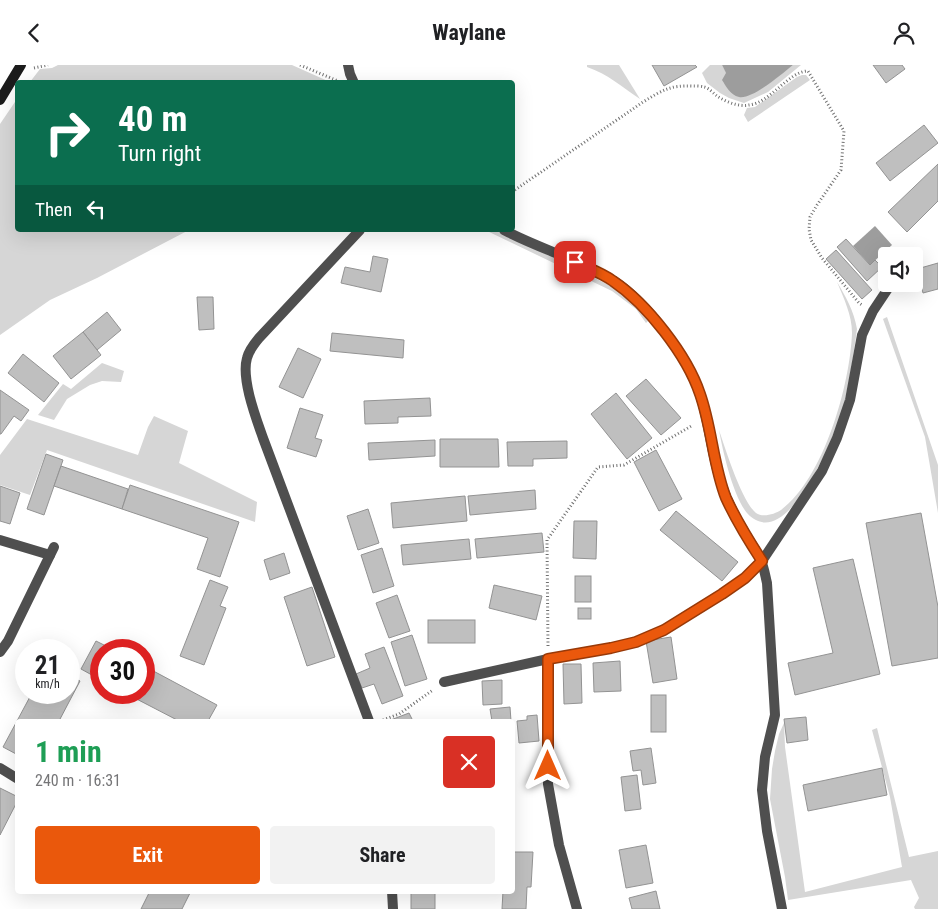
<!DOCTYPE html>
<meta charset="utf-8">
<style>
body{margin:0;font-family:"Roboto Condensed",sans-serif;background:#f2f2f2;color:#202124;height:100vh;display:flex;flex-direction:column;font-size:19px;white-space:nowrap}
*{box-sizing:border-box;margin:0}
p{font-size:16px;color:#757577}
.icon{flex:none;width:28px;height:28px;fill:none;stroke:currentColor;stroke-width:2;stroke-linecap:round;stroke-linejoin:round}
.map{position:relative;flex:1;overflow:hidden}
.side{position:absolute;left:15px;top:654px;width:500px;height:175px;display:flex;flex-direction:column;background:#fff;border-radius:5px;box-shadow:0 5px 20px #0002}
.side>*{flex:none}
.top-card{position:absolute;left:15px;top:15px;width:500px;height:152px;border-radius:5px;box-shadow:0 5px 20px #0002;background:#0b6e4f;color:#fff;overflow:hidden}
.tools{position:absolute;left:878px;top:182px;display:grid;gap:10px}
.tools a{display:grid;place-items:center;width:45px;height:45px;border-radius:5px;background:#fff;box-shadow:0 5px 20px #0002;font-size:25px}
.speed{position:absolute;left:15px;top:574px;display:flex;gap:10px;font-size:25px;font-weight:700;text-align:center}
.speed>*{display:grid;place-content:center;width:65px;height:65px;border-radius:50%;background:#fff;box-shadow:0 5px 20px #0002;line-height:1}
.speed small{font-size:12px;font-weight:400}
.speed .limit{border:8px solid #d22;background:#fff;color:#111}
.pin{position:absolute;display:grid;place-items:center;width:42px;height:42px;color:#fff;margin:-21px;border-radius:10px;box-shadow:0 2px 8px #0006}
.me{position:absolute;width:55px;margin:-28px;rotate:0deg;stroke-linejoin:round;filter:drop-shadow(0 0 4px #0008)}
.turn{display:flex;align-items:center;gap:18px;height:105px;padding:0 20px;font-size:22px}
.turn .icon{width:65px;height:65px;stroke-width:2.5}
.turn b{display:block;font-size:35px;line-height:42px}
.then{display:flex;align-items:center;height:48px;padding:0 20px;background:#0003;gap:10px;font-size:19px}
.round{display:grid;place-items:center;flex:none;width:52px;height:52px;border-radius:5px;background:#f2f2f2}
.summary{display:flex;align-items:center;justify-content:space-between;height:85px;padding:0 20px}
h1{font-size:30px;font-weight:700;line-height:38px;color:#1e9e55}
.button{display:flex;gap:10px;margin-top:auto;padding:10px 20px}
.button a{flex:1;height:58px;border-radius:5px;background:#ea580c;color:#fff;font-size:20px;font-weight:700;line-height:58px;text-align:center}
.button a+a{background:#f2f2f2;color:#202124}
header{display:flex;justify-content:space-between;align-items:center;height:65px;padding:0 20px;background:#fff;font-size:22px;font-weight:700}
.map>svg:first-child{display:block}
.green{fill:#d6d6d6}
.water{fill:#9d9d9d}
.building{fill:#bfbfbf;stroke:#939393}
.lines{fill:none;stroke-linecap:round;stroke-linejoin:round}
.path{stroke:#717171;stroke-width:3;stroke-dasharray:1 2.5;stroke-linecap:butt}
.street{stroke:#4f4f4f;stroke-width:10}
.secondary{stroke:#1c1c1c;stroke-width:10}
.route-casing{stroke:#983908;stroke-width:12}
.route{stroke:#ea580c;stroke-width:9}
</style>
<header><svg class="icon" aria-label="back" viewBox="0 0 24 24"><path d="M15 5l-7 7 7 7"/></svg>Waylane<svg class="icon" aria-label="person" viewBox="0 0 24 24"><circle cx="12" cy="8" r="4"/><path d="M4 21q1-7 8-7t8 7"/></svg></header>
<div class="map">
<svg width="938" height="844" viewBox="0 0 938 844">
<rect width="100%" height="100%" fill="#fff"/>
<!-- green -->
<g class="green">
<path d="M58,0H292L330,17H30L40,4L52,3Z"/>
<path d="M587,0H619L640,34C622,22 608,9 587,2Z"/>
<path d="M710,0H722L739,32L746,31L762,23L793,0H801L768,27L744,38L729,33L720,28L707,18L702,8Z"/>
<path d="M802,10H806L810,15L748,57L744,50L747,43L755,42L797,12Z"/>
<path d="M17,34L18,165H189L97,213L50,235L0,270V59Z"/>
<path d="M485,165H497L615,223L630,233L649,255L646,258L636,244L612,226Z"/>
<path d="M837,217C846,232 854,246 857,264C854,288 849,319 843,343C835,369 787,492 747,448C733,431 723,387 719,365C725,383 742,437 756,448C763,453 775,449 781,445C824,413 850,320 852,268C852,250 844,234 837,217Z"/>
<path d="M887,252L938,400V448L925,372L883,254Z"/>
<path d="M102,298L124,306L121,317L102,316L90,320L67,334L54,355L38,350L63,319L71,324Z"/>
<path d="M154,351L188,366L179,398L257,437L255,457L47,385L30,430L0,420V390L27,354L138,390L148,362Z"/>
<path d="M784,658L785,682L805,827L902,802L890,732L872,665L877,663L909,792L938,786V844H915L914,842L919,833L911,815L788,835L785,812L770,734L772,704L775,686L779,669Z"/>
</g>
<!-- water -->
<g class="water">
<path d="M722,0H793C783,8 752,35 739,32C730,30 726,21 722,15L726,8Z"/>
<path d="M875,161L892,180L870,200L853,181Z"/>
</g>
<!-- building -->
<g class="building">
<path d="M652,0H695L697,2L664,21Z"/>
<path d="M873,0H902L905,4L886,18Z"/>
<path d="M924,60L938,78L890,116L876,98Z"/>
<path d="M938,99V136L907,167L888,147Z"/>
<path d="M846,174L870,200L875,195L882,202L867,216L837,182Z"/>
<path d="M836,185L872,225L862,234L826,194Z"/>
<path d="M373,191L388,194L381,227L341,218L345,202L370,207Z"/>
<path d="M938,198V224L923,228L917,204Z"/>
<path d="M197,232H213L214,264L199,265Z"/>
<path d="M107,247L121,265L97,285L83,267Z"/>
<path d="M83,267L101,290L71,314L53,291Z"/>
<path d="M332,268L404,275L403,293L330,286Z"/>
<path d="M298,283L321,294L303,333L279,322Z"/>
<path d="M23,289L59,318L44,337L8,308Z"/>
<path d="M646,314L681,353L661,370L626,331Z"/>
<path d="M0,325L29,345L21,356L14,351L1,369H0Z"/>
<path d="M616,328L652,373L627,394L591,349Z"/>
<path d="M430,333L431,351L398,352V358L365,359L364,336Z"/>
<path d="M300,343L323,350L315,373L322,375L316,392L287,383Z"/>
<path d="M440,374H498L499,402H440Z"/>
<path d="M435,375V391L369,395L368,378Z"/>
<path d="M567,376V393L533,394V401H508L507,377Z"/>
<path d="M656,385L682,434L659,446L634,397Z"/>
<path d="M46,389L63,395L44,450L27,444Z"/>
<path d="M61,401L128,424L122,444L54,421Z"/>
<path d="M130,420L239,457L220,512L197,504L208,473L122,444Z"/>
<path d="M0,421L20,428L10,459L0,456Z"/>
<path d="M535,425L536,444L470,450L468,431Z"/>
<path d="M465,431L467,456L393,463L391,438Z"/>
<path d="M368,444L379,478L358,485L347,451Z"/>
<path d="M676,446L738,497L722,516L660,465Z"/>
<path d="M921,448L938,542V593L892,601L866,458Z"/>
<path d="M574,456H597L596,494L573,493Z"/>
<path d="M542,468L544,487L477,493L475,474Z"/>
<path d="M469,474L471,494L403,500L401,480Z"/>
<path d="M382,483L394,521L373,528L361,490Z"/>
<path d="M284,488L290,508L270,515L264,495Z"/>
<path d="M853,494L880,609L795,630L788,598L833,588L813,503Z"/>
<rect x="575" y="511" width="16" height="26"/>
<path d="M210,515L228,522L220,541L226,543L204,600L180,591Z"/>
<path d="M494,520L542,531L536,555L489,543Z"/>
<path d="M312,522L335,592L307,601L284,532Z"/>
<path d="M397,530L410,566L389,573L376,538Z"/>
<rect x="578" y="543" width="13" height="11"/>
<rect x="428" y="555" width="47" height="23"/>
<path d="M412,570L427,614L405,621L391,577Z"/>
<path d="M671,572L677,614L653,618L646,576Z"/>
<path d="M96,576L114,585H101V615L81,604Z"/>
<path d="M384,582L403,631L382,639L374,619L362,623L356,609L370,603L365,589Z"/>
<path d="M620,596L621,626L594,627L593,598Z"/>
<path d="M563,599H581L582,638L564,639Z"/>
<path d="M144,601L217,640L208,656H179L125,628H144Z"/>
<path d="M69,610L80,616L59,656H18V690L3,682L32,628H69Z"/>
<path d="M502,615V639L483,640L482,616Z"/>
<rect x="651" y="630" width="15" height="37"/>
<path d="M510,642L511,656H492L490,644Z"/>
<path d="M409,648L413,656H388Z"/>
<path d="M537,650L539,676L519,678L517,656L527,655V651Z"/>
<path d="M806,652L808,675L787,678L784,654Z"/>
<path d="M651,683L656,718L643,720L641,705L633,706L630,686Z"/>
<path d="M882,703L887,730L808,746L803,720Z"/>
<path d="M637,710L641,744L625,746L621,712Z"/>
<path d="M0,723L18,732V735L0,770Z"/>
<path d="M646,780L653,818L626,823L619,785Z"/>
<path d="M512,787H533L531,822H527L526,844H502L503,826H512Z"/>
<path d="M150,826H191L182,844H141Z"/>
<rect x="411" y="826" width="24" height="18"/>
<path d="M656,826L660,844H632L629,833Z"/>
</g>
<g class="lines">
<!-- path -->
<g class="path">
<path d="M300,0L338,16"/>
<path d="M34,3L48,0"/>
<path d="M512,127L643,37C663,25 670,20 693,21C696,21 701,21 704,22C709,23 713,28 717,31C726,37 739,42 749,40C770,38 789,6 808,6L844,66L841,105L817,140L810,152L809,164L811,175L822,193L859,238L862,240"/>
<path d="M548,581L547,475L598,402L624,400L693,360"/>
<path d="M383,655L399,649L433,625"/>
</g>
<!-- street -->
<g class="street">
<path d="M348,0L350,9L354,18"/>
<path d="M360,165L259,273C254,279 249,285 247,293C241,314 256,353 263,373L369,656"/>
<path d="M504,165C538,183 577,194 611,214C645,234 688,292 700,330C709,357 711,387 720,415C726,433 734,450 744,466C749,476 757,485 761,496C764,502 765,510 767,518L775,650L765,692L762,725L767,766L782,844"/>
<path d="M0,475L50,490"/>
<path d="M0,587L8,576L54,482"/>
<path d="M548,594V719L559,780L577,844"/>
<path d="M444,617L548,594L611,583L636,577L664,565L722,529L745,513L762,496L822,406L837,373L850,335L862,270L873,246L891,219"/>
<path d="M0,703L18,714"/>
<path d="M392,826L393,844"/>
</g>
<!-- secondary -->
<path class="secondary" d="M0,35L21,0"/>
</g>
<g class="lines">
<!-- route casing -->
<g class="route-casing">
<path id="route" d="M548,701V594L611,583L636,577L664,565L722,529L745,513L762,496C749,476 736,455 726,433C713,400 712,363 700,329C687,290 647,239 613,216C602,208 588,203 575,197"/>
</g>
<!-- route -->
<use href="#route" class="route"/>
</g>
</svg>
<div class="tools">
<a><svg class="icon" aria-label="sound" viewBox="0 0 24 24"><path d="M4 9h4l5-4v14l-5-4H4zM17 9q2 3 0 6"/></svg></a>
</div>
<div class="speed"><div>21<small>km/h</small></div><div class="limit">30</div></div>
<div class="pin" style="left:575px;top:197px;background:#d93025"><svg class="icon" aria-label="arrive" viewBox="0 0 24 24"><path d="M6 21V4h12l-3 4 3 4H6"/></svg></div>
<svg class="me" style="left:548px;top:701px" viewBox="-20 -20 40 40"><path d="M0-17L14 15 0 8-14 15z" fill="#ea580c" stroke="#fff" stroke-width="4"/></svg>
<div class="top-card">
<div class="turn"><svg class="icon" aria-label="right" viewBox="0 0 24 24"><path d="M7 20v-9h11M14 6l5 5-5 5"/></svg><div><b>40 m</b>Turn right</div></div>
<div class="then">Then<svg class="icon" aria-label="left" viewBox="0 0 24 24"><path d="M17 20v-9H6M10 6l-5 5 5 5"/></svg></div>
</div>
<section class="side">
<div class="summary"><div><h1>1 min</h1><p>240 m · 16:31</p></div><a class="round" style="background:#d93025;color:#fff"><svg class="icon" aria-label="close" viewBox="0 0 24 24"><path d="M6 6l12 12M18 6L6 18"/></svg></a></div>
<div class="button"><a>Exit</a><a>Share</a></div>
</section>
</div>
